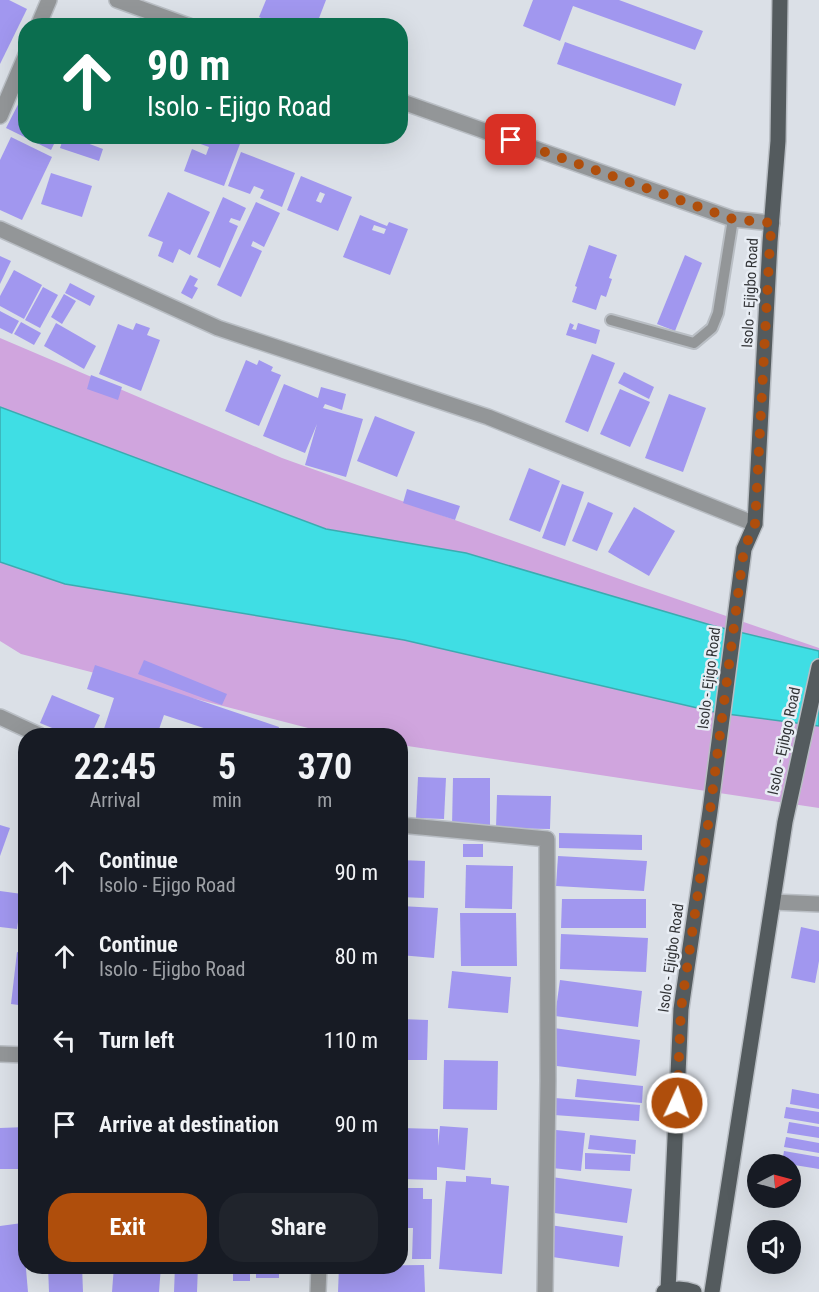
<!DOCTYPE html>
<style>
body{margin:0;font-family:"Roboto Condensed",sans-serif;background:#20242c;color:#f1f3f6;height:100vh;display:flex;flex-direction:column;font-size:22px;white-space:nowrap}
*{box-sizing:border-box;margin:0}
p{font-size:20px;color:#9ea1a6}
.icon{flex:none;width:33px;height:33px;fill:none;stroke:currentColor;stroke-width:2;stroke-linecap:round;stroke-linejoin:round}
.map{position:relative;flex:1;overflow:hidden}
.sheet{position:absolute;left:18px;top:728px;width:390px;height:546px;display:flex;flex-direction:column;background:#171b24;border-radius:24px;box-shadow:0 6px 24px #0002}
.sheet>*{flex:none}
.banner{position:absolute;left:18px;top:18px;width:390px;height:126px;border-radius:24px;box-shadow:0 6px 24px #0002;background:#0b6e4f;color:#fff;overflow:hidden}
.needle{width:39px;rotate:84deg}
.controls{position:absolute;left:747px;top:1154px;display:grid;gap:12px}
.controls a{display:grid;place-items:center;width:54px;height:54px;border-radius:50%;background:#171b24;box-shadow:0 6px 24px #0002;font-size:30px}
.pin{position:absolute;display:grid;place-items:center;width:51px;height:51px;color:#fff;margin:-26px;border-radius:12px;box-shadow:0 3px 9px #0006}
.me{position:absolute;width:66px;margin:-33px;rotate:3deg;stroke-linejoin:round;filter:drop-shadow(0 0 4px #0008)}
.turn{display:flex;align-items:center;gap:21px;height:126px;padding:0 30px;font-size:27px}
.turn .icon{width:78px;height:78px;stroke-width:2.5}
.turn b{display:block;font-size:42px;line-height:51px}
.eta{display:flex;justify-content:space-evenly;align-items:center;height:102px;text-align:center}
.eta b{font-size:36px;font-weight:700;line-height:42px}
.cta{display:flex;gap:12px;margin-top:auto;padding:12px 30px}
.cta a{flex:1;height:69px;border-radius:24px;background:#af4e0c;color:#fff;font-size:24px;font-weight:700;line-height:69px;text-align:center}
.cta a+a{background:#20242c;color:#f1f3f6}
ul{padding:0;list-style:none}
li{display:flex;align-items:center;gap:18px;height:84px;padding:0 30px}
li div{flex:1}
li b{display:block;font-size:22px}
li em{font-style:normal}
.map>svg:first-child{display:block}
.green{fill:#d0a5de}
.water{fill:#3fdee4;stroke:#3babb0;stroke-width:1.5}
.building{fill:#a197ef;fill-rule:evenodd}
.lines{fill:none;stroke-linecap:round;stroke-linejoin:round}
.lane-casing{stroke:#b9bec4;stroke-width:14}
.street-casing{stroke:#b9bec4;stroke-width:18}
.primary-casing{stroke:#b9bec4;stroke-width:18}
.lane{stroke:#939698;stroke-width:10}
.street{stroke:#939698;stroke-width:15}
.primary{stroke:#545b5e;stroke-width:15}
.route{stroke:#af4e0c;stroke-width:10;stroke-dasharray:0 18}
.labels{text-anchor:middle;stroke-width:5;stroke-linejoin:round;paint-order:stroke}
.street-label{font-size:15px;fill:#323437;stroke:#e8edf4}
</style>
<div class="map">
<svg width="819" height="1292" viewBox="0 0 819 1292">
<rect width="100%" height="100%" fill="#dbe0e7"/>
<!-- green -->
<g class="green">
<path d="M0,338L282,458L639,586L819,648V651L714,626L466,553L326,529L0,407Z"/>
<path d="M0,562L65,584L404,640L719,713L819,726V808L401,745L400,735H335L21,654L0,641Z"/>
</g>
<!-- water -->
<path class="water" d="M0,407L326,529L466,553L714,626L819,651V726L719,713L404,640L65,584L0,562Z"/>
<!-- building -->
<g class="building">
<path d="M0,0H9L27,9L0,64Z"/>
<path d="M266,0H326L316,26H278L259,17Z"/>
<path d="M533,0H619L703,31L695,50L573,6L560,41L523,26Z"/>
<path d="M565,42L682,84L675,106L557,64Z"/>
<path d="M26,89V136H58L51,150L6,128Z"/>
<path d="M64,136H68L103,149L99,161L60,148Z"/>
<path d="M197,136H243L224,186L184,171L192,149L206,155L209,147L195,142Z"/>
<path d="M11,137L52,157L22,220L0,210V160Z"/>
<path d="M241,152L295,173L282,207L260,198L264,190L254,186L250,194L228,186Z"/>
<path d="M51,173L92,186L82,217L41,204Z"/>
<path d="M301,176L352,197L338,231L287,210ZM320,192L325,194L321,203L316,201Z"/>
<path d="M168,192L210,212L190,255L179,249L173,263L158,256L163,242L148,236Z"/>
<path d="M223,197L246,208L240,221L231,218L229,222L238,226L220,268L197,257Z"/>
<path d="M256,202L280,213L264,247L253,241L251,246L262,251L241,297L217,285Z"/>
<path d="M360,215L387,226L389,222L408,229L390,275L343,257ZM374,225L386,229L384,234L372,230Z"/>
<path d="M589,245L617,255L609,278L612,279L606,297L601,295L596,310L572,302L577,287L575,286Z"/>
<path d="M685,255L702,263L675,331L657,324Z"/>
<path d="M0,256L11,261L0,284Z"/>
<path d="M14,270L42,285L24,319L0,306V296Z"/>
<path d="M190,275L198,279L194,286L198,288L192,299L181,293Z"/>
<path d="M70,283L95,296L90,306L65,293Z"/>
<path d="M43,287L58,295L40,328L25,320Z"/>
<path d="M64,294L76,301L62,324L51,317Z"/>
<path d="M0,311L19,321L12,334L0,328Z"/>
<path d="M21,322L41,333L34,345L14,334Z"/>
<path d="M56,323L96,346L84,369L44,346Z"/>
<path d="M136,323L150,328L147,335L160,340L141,391L99,374L118,324L133,330Z"/>
<path d="M570,323L574,325L572,329L576,330L578,323L600,330L596,344L566,335Z"/>
<path d="M592,354L615,363L588,432L565,422Z"/>
<path d="M246,360L257,365L259,360L273,367L271,371L281,375L259,426L225,411Z"/>
<path d="M624,372L654,387L649,399L618,383Z"/>
<path d="M91,375L122,387L118,400L87,389Z"/>
<path d="M284,384L318,398L321,387L346,394L342,410L325,404L323,408L363,419L346,477L305,465L317,424L305,453L263,436Z"/>
<path d="M620,389L650,402L630,447L600,434Z"/>
<path d="M669,394L706,408L683,472L645,458Z"/>
<path d="M375,416L415,432L397,477L357,461Z"/>
<path d="M529,468L560,481L540,532L509,520Z"/>
<path d="M562,484L584,492L565,546L542,538Z"/>
<path d="M407,489L460,506L455,520L403,503Z"/>
<path d="M588,502L613,513L597,551L572,541Z"/>
<path d="M634,507L675,531L649,576L608,552Z"/>
<path d="M144,660L227,694L222,705L138,674Z"/>
<path d="M95,665L279,727L277,735H225L164,715L157,735H102L114,698L87,689Z"/>
<path d="M52,695L100,715L91,735H69L40,723Z"/>
<path d="M418,777L446,778L444,819L416,818Z"/>
<path d="M453,778H490V827L452,826Z"/>
<path d="M497,795L551,796L550,829L496,828Z"/>
<path d="M0,825L10,828L0,856Z"/>
<path d="M559,833L642,835V850L559,848Z"/>
<rect x="463" y="844" width="20" height="13"/>
<path d="M558,856L647,861L644,891L556,886Z"/>
<path d="M400,860L425,861L424,898L400,897Z"/>
<path d="M466,865L513,866L512,909L465,908Z"/>
<path d="M0,891L22,894L17,929L0,927Z"/>
<path d="M562,899H646V928H561Z"/>
<path d="M400,906L438,908L434,958L400,955Z"/>
<path d="M460,913H516L517,966H461Z"/>
<path d="M24,917H26V945L20,944Z"/>
<path d="M801,927L819,931V961L815,983L791,978Z"/>
<path d="M561,934L648,938L646,972L560,969Z"/>
<path d="M17,952L26,954V1006L11,1004Z"/>
<path d="M452,971L511,977L508,1013L448,1008Z"/>
<path d="M560,980L642,991L638,1027L555,1016Z"/>
<path d="M400,1019L428,1020L427,1060H400Z"/>
<path d="M554,1028L640,1040L636,1076L549,1065Z"/>
<path d="M444,1060L498,1061L497,1110L443,1109Z"/>
<path d="M577,1079L643,1086L642,1103L575,1097Z"/>
<path d="M792,1089L819,1094V1109L790,1104Z"/>
<path d="M555,1098L640,1105L639,1121L554,1115Z"/>
<path d="M786,1107L819,1112V1124L784,1118Z"/>
<path d="M789,1122L819,1127V1138L787,1133Z"/>
<path d="M440,1126L468,1128L465,1170L437,1167V1180L400,1179V1128L438,1129V1146Z"/>
<path d="M26,1127V1169H0V1128Z"/>
<path d="M556,1130L585,1133L581,1171L552,1168Z"/>
<path d="M590,1135L636,1140L635,1154L588,1149Z"/>
<path d="M786,1137L819,1143V1153L784,1147Z"/>
<path d="M784,1151L819,1157V1169L782,1163Z"/>
<path d="M585,1153L631,1155L630,1171L585,1169Z"/>
<path d="M466,1176L491,1178V1184L509,1186L502,1274L439,1269L446,1181L466,1182Z"/>
<path d="M552,1177L632,1189L627,1223L547,1212Z"/>
<path d="M400,1188H423V1199H432L431,1259H412L413,1228H400Z"/>
<path d="M22,1223L28,1292H0V1226Z"/>
<path d="M550,1225L623,1236L619,1267L546,1256Z"/>
<path d="M424,1265L425,1292H338L339,1266Z"/>
<path d="M48,1266H82L83,1292H49Z"/>
<path d="M114,1266H161L159,1292H112Z"/>
<path d="M175,1266H198L197,1292H174Z"/>
<rect x="233" y="1266" width="17" height="15"/>
<rect x="256" y="1266" width="23" height="12"/>
</g>
<g class="lines">
<!-- lane casing -->
<g class="lane-casing">
<path id="lane" d="M611,320L694,343L712,328L718,313L733,219"/>
</g>
<!-- street casing -->
<g class="street-casing">
<g id="street">
<path d="M117,0L189,26"/>
<path d="M38,26L49,0"/>
<path d="M400,101L733,219L772,223"/>
<path d="M0,116L26,55"/>
<path d="M0,229L218,328L488,417L755,524"/>
<path d="M0,717L39,735"/>
<path d="M400,825L547,839L548,1081L545,1292"/>
<path d="M773,902L819,904"/>
<path d="M0,1054L26,1055"/>
<path d="M318,1292L319,1266"/>
</g>
</g>
<!-- primary casing -->
<g class="primary-casing">
<g id="primary">
<path d="M668,1290L681,1009L710,811L744,549L755,524L770,242L778,141L780,0"/>
<path d="M664,1292C674,1288 684,1288 694,1292"/>
<path d="M712,1292L785,822L819,667"/>
</g>
</g>
<!-- lane -->
<use href="#lane" class="lane"/>
<!-- street -->
<use href="#street" class="street"/>
<!-- primary -->
<use href="#primary" class="primary"/>
</g>
<g class="lines">
<!-- route -->
<path class="route" d="M511,140L733,219L772,223L770,242L755,524L744,549L710,811L681,1009L677,1103"/>
</g>
<g class="labels">
<!-- street labels -->
<g class="street-label">
<text transform="translate(750 293) rotate(-87)" y="5">Isolo - Ejigbo Road</text>
<text transform="translate(709 678) rotate(-83)" y="5">Isolo - Ejigo Road</text>
<text transform="translate(784 741) rotate(-78)" y="5">Isolo - Ejibgo Road</text>
<text transform="translate(671 958) rotate(-82)" y="5">Isolo - Ejigbo Road</text>
</g>
</g>
</svg>
<div class="controls">
<a><svg class="needle" viewBox="-14 -14 28 28"><path d="M0-13l5 13h-10z" fill="#e53935"/><path d="M0 13l5-13h-10z" fill="#9ea1a6"/></svg></a>
<a><svg class="icon" aria-label="sound" viewBox="0 0 24 24"><path d="M4 9h4l5-4v14l-5-4H4zM17 9q2 3 0 6"/></svg></a>
</div>
<div class="pin" style="left:511px;top:140px;background:#d93025"><svg class="icon" aria-label="arrive" viewBox="0 0 24 24"><path d="M6 21V4h12l-3 4 3 4H6"/></svg></div>
<svg class="me" style="left:677px;top:1103px" viewBox="-20 -20 40 40"><circle r="17" fill="#af4e0c" stroke="#fff" stroke-width="3"/><path d="M0-11L8 9 0 5-8 9z" fill="#fff"/></svg>
<div class="banner">
<div class="turn"><svg class="icon" aria-label="ahead" viewBox="0 0 24 24"><path d="M12 20V5M6 11l6-6 6 6"/></svg><div><b>90 m</b>Isolo - Ejigo Road</div></div>
</div>
<section class="sheet">
<div class="eta">
<div><b>22:45</b><p>Arrival</p></div>
<div><b>5</b><p>min</p></div>
<div><b>370</b><p>m</p></div>
</div>
<ul>
<li><svg class="icon" aria-label="ahead" viewBox="0 0 24 24"><path d="M12 20V5M6 11l6-6 6 6"/></svg><div><b>Continue</b><p>Isolo - Ejigo Road</p></div><em>90 m</em></li>
<li><svg class="icon" aria-label="ahead" viewBox="0 0 24 24"><path d="M12 20V5M6 11l6-6 6 6"/></svg><div><b>Continue</b><p>Isolo - Ejigbo Road</p></div><em>80 m</em></li>
<li><svg class="icon" aria-label="left" viewBox="0 0 24 24"><path d="M17 20v-9H6M10 6l-5 5 5 5"/></svg><div><b>Turn left</b></div><em>110 m</em></li>
<li><svg class="icon" aria-label="arrive" viewBox="0 0 24 24"><path d="M6 21V4h12l-3 4 3 4H6"/></svg><div><b>Arrive at destination</b></div><em>90 m</em></li>
</ul>
<div class="cta"><a>Exit</a><a>Share</a></div>
</section>
</div>
